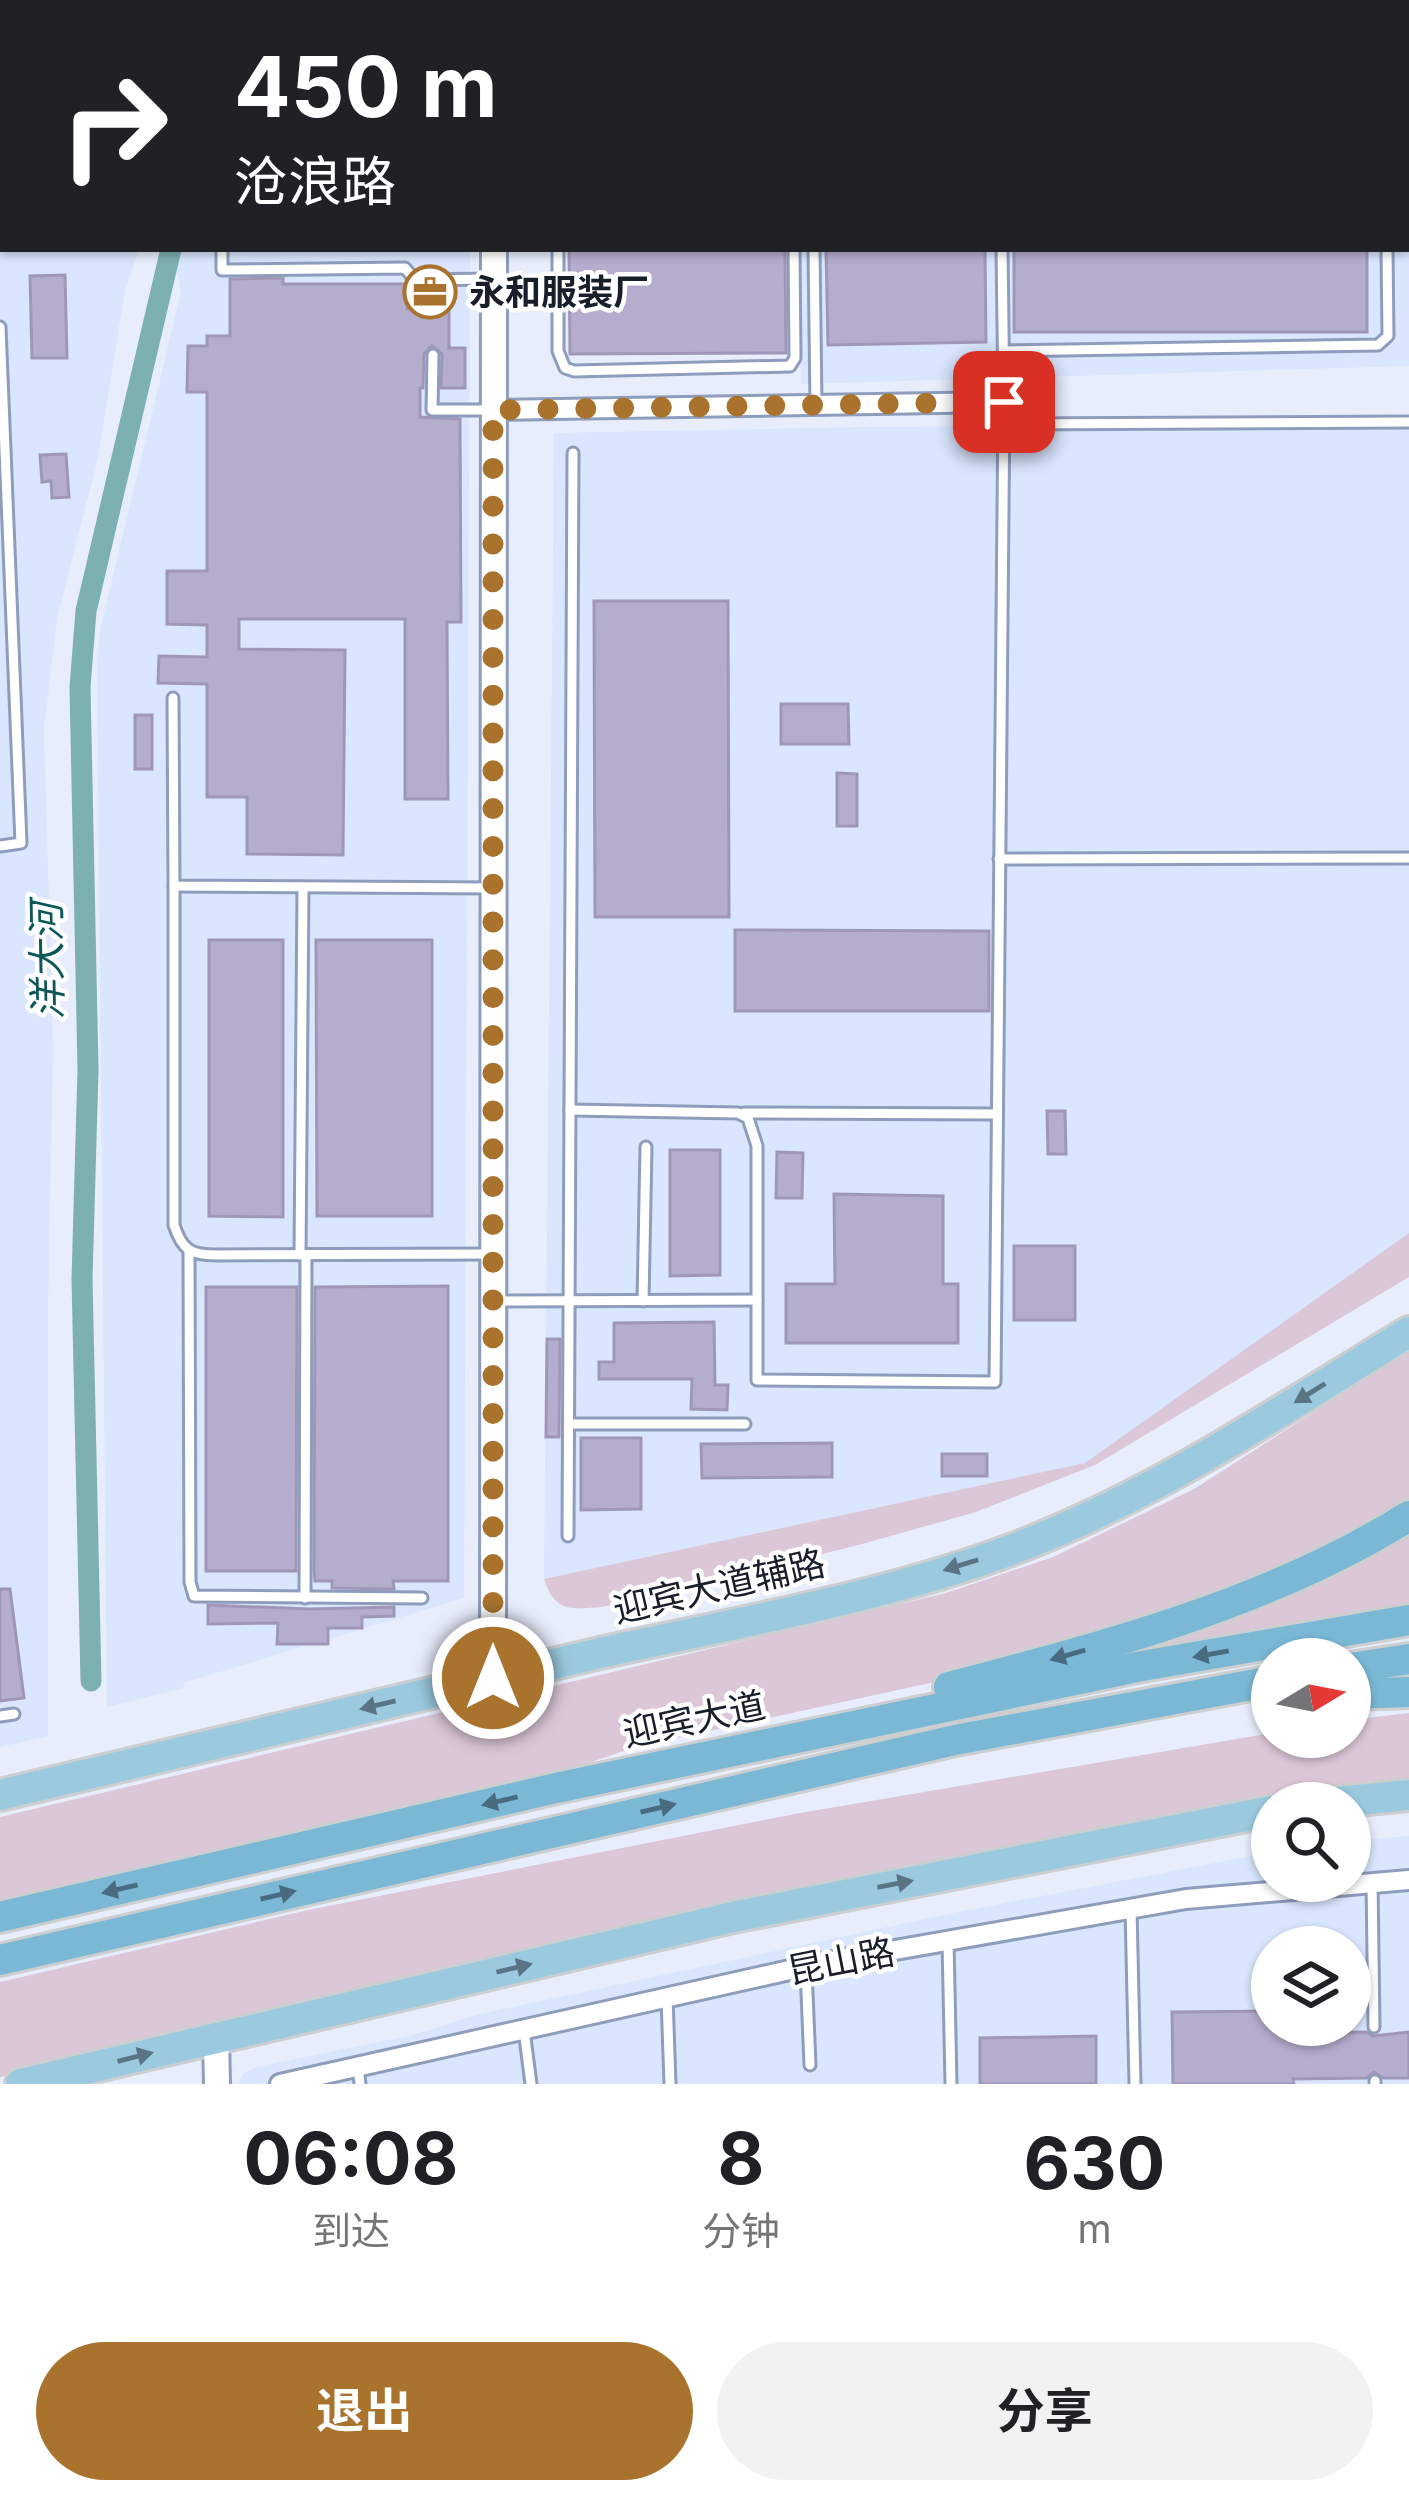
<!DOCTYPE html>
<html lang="zh">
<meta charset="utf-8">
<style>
body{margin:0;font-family:Inter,"Noto Sans SC",sans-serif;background:#f2f2f2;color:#202124;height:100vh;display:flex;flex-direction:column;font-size:45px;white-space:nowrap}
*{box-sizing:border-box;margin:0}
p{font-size:39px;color:#757577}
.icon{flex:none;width:66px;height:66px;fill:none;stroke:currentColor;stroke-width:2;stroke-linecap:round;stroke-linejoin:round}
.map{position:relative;height:2084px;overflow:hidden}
.drawer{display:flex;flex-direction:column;background:#fff;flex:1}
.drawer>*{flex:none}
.hud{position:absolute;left:0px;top:0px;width:1410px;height:252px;box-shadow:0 3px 9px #0004;background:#202124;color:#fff;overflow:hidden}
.needle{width:78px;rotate:80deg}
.fabs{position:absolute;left:1251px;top:1638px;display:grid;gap:24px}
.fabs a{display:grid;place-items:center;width:120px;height:120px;border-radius:50%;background:#fff;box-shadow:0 3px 9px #0004;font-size:60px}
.pin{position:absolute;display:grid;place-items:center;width:102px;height:102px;color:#fff;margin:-51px;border-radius:24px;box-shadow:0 6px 18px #0006}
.me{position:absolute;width:132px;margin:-66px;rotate:0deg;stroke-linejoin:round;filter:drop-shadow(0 0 9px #0008)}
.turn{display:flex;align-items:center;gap:42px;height:252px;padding:0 36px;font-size:54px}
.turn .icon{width:156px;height:156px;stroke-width:2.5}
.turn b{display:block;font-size:84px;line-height:102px}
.eta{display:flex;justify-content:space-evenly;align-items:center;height:204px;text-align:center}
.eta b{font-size:72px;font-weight:700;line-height:84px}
.button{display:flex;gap:24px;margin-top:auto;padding:24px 36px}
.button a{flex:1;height:138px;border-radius:72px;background:#a9732e;color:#fff;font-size:48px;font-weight:700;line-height:138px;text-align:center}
.button a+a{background:#f2f2f2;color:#202124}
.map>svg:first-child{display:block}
.built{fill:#d9e6fd;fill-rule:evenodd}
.green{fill:#dcc7d9}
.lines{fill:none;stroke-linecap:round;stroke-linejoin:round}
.canal{stroke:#7db0b1;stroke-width:21}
.building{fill:#b5adce;stroke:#a097b8;stroke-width:3}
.service-casing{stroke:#8e9dbc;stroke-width:15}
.minor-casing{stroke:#8e9dbc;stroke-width:24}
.tertiary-casing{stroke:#8e9dbc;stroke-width:30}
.primary-casing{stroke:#ccced0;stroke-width:36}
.trunk-casing{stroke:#ccced0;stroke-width:36}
.service{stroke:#fff;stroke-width:9}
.minor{stroke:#fff;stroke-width:18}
.tertiary{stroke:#fff;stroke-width:24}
.primary{stroke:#9bcae0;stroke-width:30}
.trunk{stroke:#7ab8d6;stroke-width:30}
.oneway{fill:#5a7485}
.oneway2{fill:#496b80}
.route{stroke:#a9732e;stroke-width:21;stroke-dasharray:0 37.8}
.labels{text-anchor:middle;stroke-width:9;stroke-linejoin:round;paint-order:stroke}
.poi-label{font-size:36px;font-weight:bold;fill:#181e2a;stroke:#fff;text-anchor:start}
.street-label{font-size:36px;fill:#181e2a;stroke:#fff}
.water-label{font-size:39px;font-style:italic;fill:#0c5758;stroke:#fff}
</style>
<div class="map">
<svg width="1409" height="2084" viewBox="0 0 1409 2084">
<rect width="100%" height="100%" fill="#e7edfb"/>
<!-- built -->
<g class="built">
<path d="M0,0L114,3H3V249H139L125,290L98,458L57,618L44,730L53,1049L48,1308V1736L0,1747Z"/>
<path d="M799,0H1409V366L801,384L800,249H1407V3Z"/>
<path d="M181,249H470L464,1598L183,1683L184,1688L107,1707L97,668L100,630L181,292L177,271Z"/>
<path d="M1409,424V1237L1085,1463L544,1579L554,433L865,427Z"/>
<path d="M1409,1836V2084H238L244,2073L256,2067L413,2035L480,2014L958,1912L1272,1852V1881H1350V1841ZM1272,1947H1350V2025H1272Z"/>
</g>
<!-- green -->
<g class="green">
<path d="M1409,1233V1277L1095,1465L976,1512L855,1546L602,1607C571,1609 555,1613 544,1579L1085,1463Z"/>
<path d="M1409,1351V1613L1138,1653L1090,1641L1004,1667L635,1747L554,1775L0,1903V1817L946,1593L1053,1557L1194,1489Z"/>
<path d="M1409,1713V1787L1300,1803H1272L719,1910L0,2077V1982L308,1910L800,1813L1272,1733V1737H1350V1720Z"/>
</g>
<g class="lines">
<!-- canal -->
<g class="canal">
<path d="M160,0L161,3"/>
<path d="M91,1681L82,1279L88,1070L80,687L86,611L171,249"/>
</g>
</g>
<!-- building -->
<g class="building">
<path d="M569,249H785L786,353L570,354Z"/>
<path d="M826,249H985L986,342L828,345Z"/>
<rect x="1014" y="249" width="353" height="83"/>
<path d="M65,275L67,358H32L30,276Z"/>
<path d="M283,278V284H407V309H449V348H465V388H441L442,354L432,346L424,354L423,388H420V417L460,419L461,622H447L448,799H405V619H239V649L345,650L343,855L247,854V797H207V684L158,683L159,656L207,657V625L167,624V571H207V392H187L188,346H207V336H230V279Z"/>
<path d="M66,454L69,497L52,498L51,481L42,482L40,455Z"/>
<path d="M594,601H728L729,917H595Z"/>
<path d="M781,704H848L849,744H781Z"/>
<rect x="135" y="715" width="17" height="54"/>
<path d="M837,773L857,774V826H837Z"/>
<path d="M735,930L989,931V1011H735Z"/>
<path d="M209,940H283V1217L209,1216Z"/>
<path d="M316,940H432V1216H317Z"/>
<path d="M1047,1111H1065L1066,1154H1048Z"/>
<path d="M670,1150H720V1275L670,1276Z"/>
<path d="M777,1152L803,1153L802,1198H776Z"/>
<path d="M834,1194L943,1196V1284H958V1343H786V1284H835Z"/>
<rect x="1014" y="1246" width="61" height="74"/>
<path d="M448,1286V1581H393L394,1589L332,1588V1581H315L314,1571L315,1287Z"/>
<path d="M206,1287H297L296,1571H206Z"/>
<path d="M714,1322L715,1385H728L727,1410L691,1409L692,1379H599V1362H614V1323Z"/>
<path d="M547,1339H560L559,1437H546Z"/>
<path d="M581,1438H641V1509L581,1510Z"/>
<path d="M832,1443V1477L702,1478L701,1444Z"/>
<rect x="942" y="1454" width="45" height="22"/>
<path d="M0,1589H10L24,1698L0,1701Z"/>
<path d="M208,1605L309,1609L394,1607V1616L362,1617V1628H328V1644H277L278,1623L208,1624Z"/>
<path d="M1272,2011V2025H1293V2033L1367,2032L1373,2036L1409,2032V2078H1383L1374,2072L1367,2078L1293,2079L1294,2084H1173L1172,2012Z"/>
<path d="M1096,2036V2084H980V2038Z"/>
</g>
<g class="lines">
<!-- service casing -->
<g class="service-casing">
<g id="service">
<path d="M212,0L213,3"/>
<path d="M595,0V3"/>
<path d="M659,0V3"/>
<path d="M792,0V3"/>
<path d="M811,0V3"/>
<path d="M997,0V3"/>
<path d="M1382,0V3"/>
<path d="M0,103H3"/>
<path d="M222,249V270L405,268L415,280L494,279"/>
<path d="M558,249V351L565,368L574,371L790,366L795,358L794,249"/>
<path d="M814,249L816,405"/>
<path d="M0,327L21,843L0,846"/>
<path d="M1004,351L1378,345L1388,336L1387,249"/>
<path d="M433,355L432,410H493"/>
<path d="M1004,424L1409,422"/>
<path d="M173,698L174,886L493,888"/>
<path d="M999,859L1409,858"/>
<path d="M174,886V1225C182,1250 191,1255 216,1255L493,1254"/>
<path d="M570,1110L738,1113L748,1118L757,1146V1380L995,1382L1004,402L1002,249"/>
<path d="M744,1113L997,1114"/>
<path d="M189,1252L190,1582L194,1596L422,1598"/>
<path d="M300,1255L303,887"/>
<path d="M493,1301L757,1300"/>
<path d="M643,1301L646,1147"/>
<path d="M569,1424H745"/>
<path d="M568,1536L573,453"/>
<path d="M305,1598L306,1255"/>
<path d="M0,1716L14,1714"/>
<path d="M1372,1881L1374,2027"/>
<path d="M1131,1909L1135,2084"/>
<path d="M948,1941L951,2084"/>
<path d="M806,1969L810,2065"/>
<path d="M667,1997L670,2084"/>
<path d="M524,2030L531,2084"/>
<path d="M358,2066L360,2084"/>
<path d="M1375,2081V2084"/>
</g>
</g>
<!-- minor casing -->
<g class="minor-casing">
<g id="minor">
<path d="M493,410L1004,402"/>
<path d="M280,2084L821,1963L1186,1899L1409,1880"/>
</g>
</g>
<!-- tertiary casing -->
<g class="tertiary-casing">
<g id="tertiary">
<path d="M495,3V0"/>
<path d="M493,1677L494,249"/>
<path d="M216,2037L217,2084"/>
</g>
</g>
<!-- primary casing -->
<g class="primary-casing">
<g id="primary">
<path d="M0,1795C200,1748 399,1699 600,1653C735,1623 892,1596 1021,1546C1160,1492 1283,1409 1409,1332"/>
<path d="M1328,1803L1409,1795"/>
<path d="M21,2084L733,1917L1272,1811"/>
</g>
</g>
<!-- trunk casing -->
<g class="trunk-casing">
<g id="trunk">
<path d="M1350,1668L1409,1659"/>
<path d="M949,1687C1106,1646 1270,1603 1409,1516"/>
<path d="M1350,1694L1409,1692"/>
<path d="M0,1917L556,1788L1142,1666L1409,1620"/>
<path d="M0,1960L955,1740L1272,1681"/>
</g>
</g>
<!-- service -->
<use href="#service" class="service"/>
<!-- minor -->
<use href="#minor" class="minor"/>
<!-- tertiary -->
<use href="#tertiary" class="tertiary"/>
<!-- primary -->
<use href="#primary" class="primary"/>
<!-- trunk -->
<use href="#trunk" class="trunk"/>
</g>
<!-- one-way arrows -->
<defs><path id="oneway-solid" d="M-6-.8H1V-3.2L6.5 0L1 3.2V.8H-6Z" transform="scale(3)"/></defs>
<g class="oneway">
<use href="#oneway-solid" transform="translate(1310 1393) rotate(148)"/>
<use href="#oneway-solid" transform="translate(961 1565) rotate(163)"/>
<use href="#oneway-solid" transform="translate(378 1705) rotate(167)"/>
<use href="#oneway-solid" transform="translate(895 1884) rotate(-11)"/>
<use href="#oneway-solid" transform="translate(514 1968) rotate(-13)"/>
<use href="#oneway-solid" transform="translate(135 2057) rotate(-14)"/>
</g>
<g class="oneway2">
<use href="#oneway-solid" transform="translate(1211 1654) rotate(170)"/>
<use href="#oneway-solid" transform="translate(1068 1655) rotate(164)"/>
<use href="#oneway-solid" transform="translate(500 1801) rotate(167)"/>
<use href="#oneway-solid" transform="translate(658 1808) rotate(-13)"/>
<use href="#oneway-solid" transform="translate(120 1889) rotate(167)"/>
<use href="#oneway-solid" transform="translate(278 1895) rotate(-13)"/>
</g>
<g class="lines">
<!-- route -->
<path class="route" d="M493,1678V410L1004,402"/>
</g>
<!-- icons -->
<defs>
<g id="office-ring" transform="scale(2.7)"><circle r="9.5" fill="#fff" stroke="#a9732e" stroke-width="1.5"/><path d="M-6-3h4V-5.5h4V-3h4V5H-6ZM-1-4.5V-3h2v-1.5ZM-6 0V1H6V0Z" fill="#a9732e"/></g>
</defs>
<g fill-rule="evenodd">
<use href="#office-ring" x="430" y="292"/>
</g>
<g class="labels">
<!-- poi labels -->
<g class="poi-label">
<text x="469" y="305">永和服装厂</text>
</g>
<!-- street labels -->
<g class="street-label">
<text transform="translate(719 1586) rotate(-13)" y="13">迎宾大道辅路</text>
<text transform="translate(694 1719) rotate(-12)" y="13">迎宾大道</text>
<text transform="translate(841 1961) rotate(-11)" y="13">昆山路</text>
</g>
<!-- water labels -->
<g class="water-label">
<text transform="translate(47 961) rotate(-91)" y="14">洋大河</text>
</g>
</g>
</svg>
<div class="fabs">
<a><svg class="needle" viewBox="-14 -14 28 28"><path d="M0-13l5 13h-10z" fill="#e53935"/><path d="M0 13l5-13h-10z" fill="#757577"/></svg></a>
<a><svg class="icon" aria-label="search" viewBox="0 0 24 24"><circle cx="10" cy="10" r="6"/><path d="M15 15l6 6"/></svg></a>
<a><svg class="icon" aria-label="layers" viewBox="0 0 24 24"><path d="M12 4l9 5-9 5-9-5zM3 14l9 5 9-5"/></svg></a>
</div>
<div class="pin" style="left:1004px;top:402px;background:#d93025"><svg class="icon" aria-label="arrive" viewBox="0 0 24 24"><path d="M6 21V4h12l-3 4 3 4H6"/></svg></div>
<svg class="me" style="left:493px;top:1678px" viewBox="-20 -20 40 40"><circle r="17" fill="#a9732e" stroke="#fff" stroke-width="3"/><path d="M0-11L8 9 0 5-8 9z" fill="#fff"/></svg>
<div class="hud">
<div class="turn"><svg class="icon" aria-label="right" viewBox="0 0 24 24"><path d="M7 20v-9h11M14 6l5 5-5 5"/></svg><div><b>450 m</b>沧浪路</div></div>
</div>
</div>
<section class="drawer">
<div class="eta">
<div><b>06:08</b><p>到达</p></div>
<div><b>8</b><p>分钟</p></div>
<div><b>630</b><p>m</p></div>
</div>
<div class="button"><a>退出</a><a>分享</a></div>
</section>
